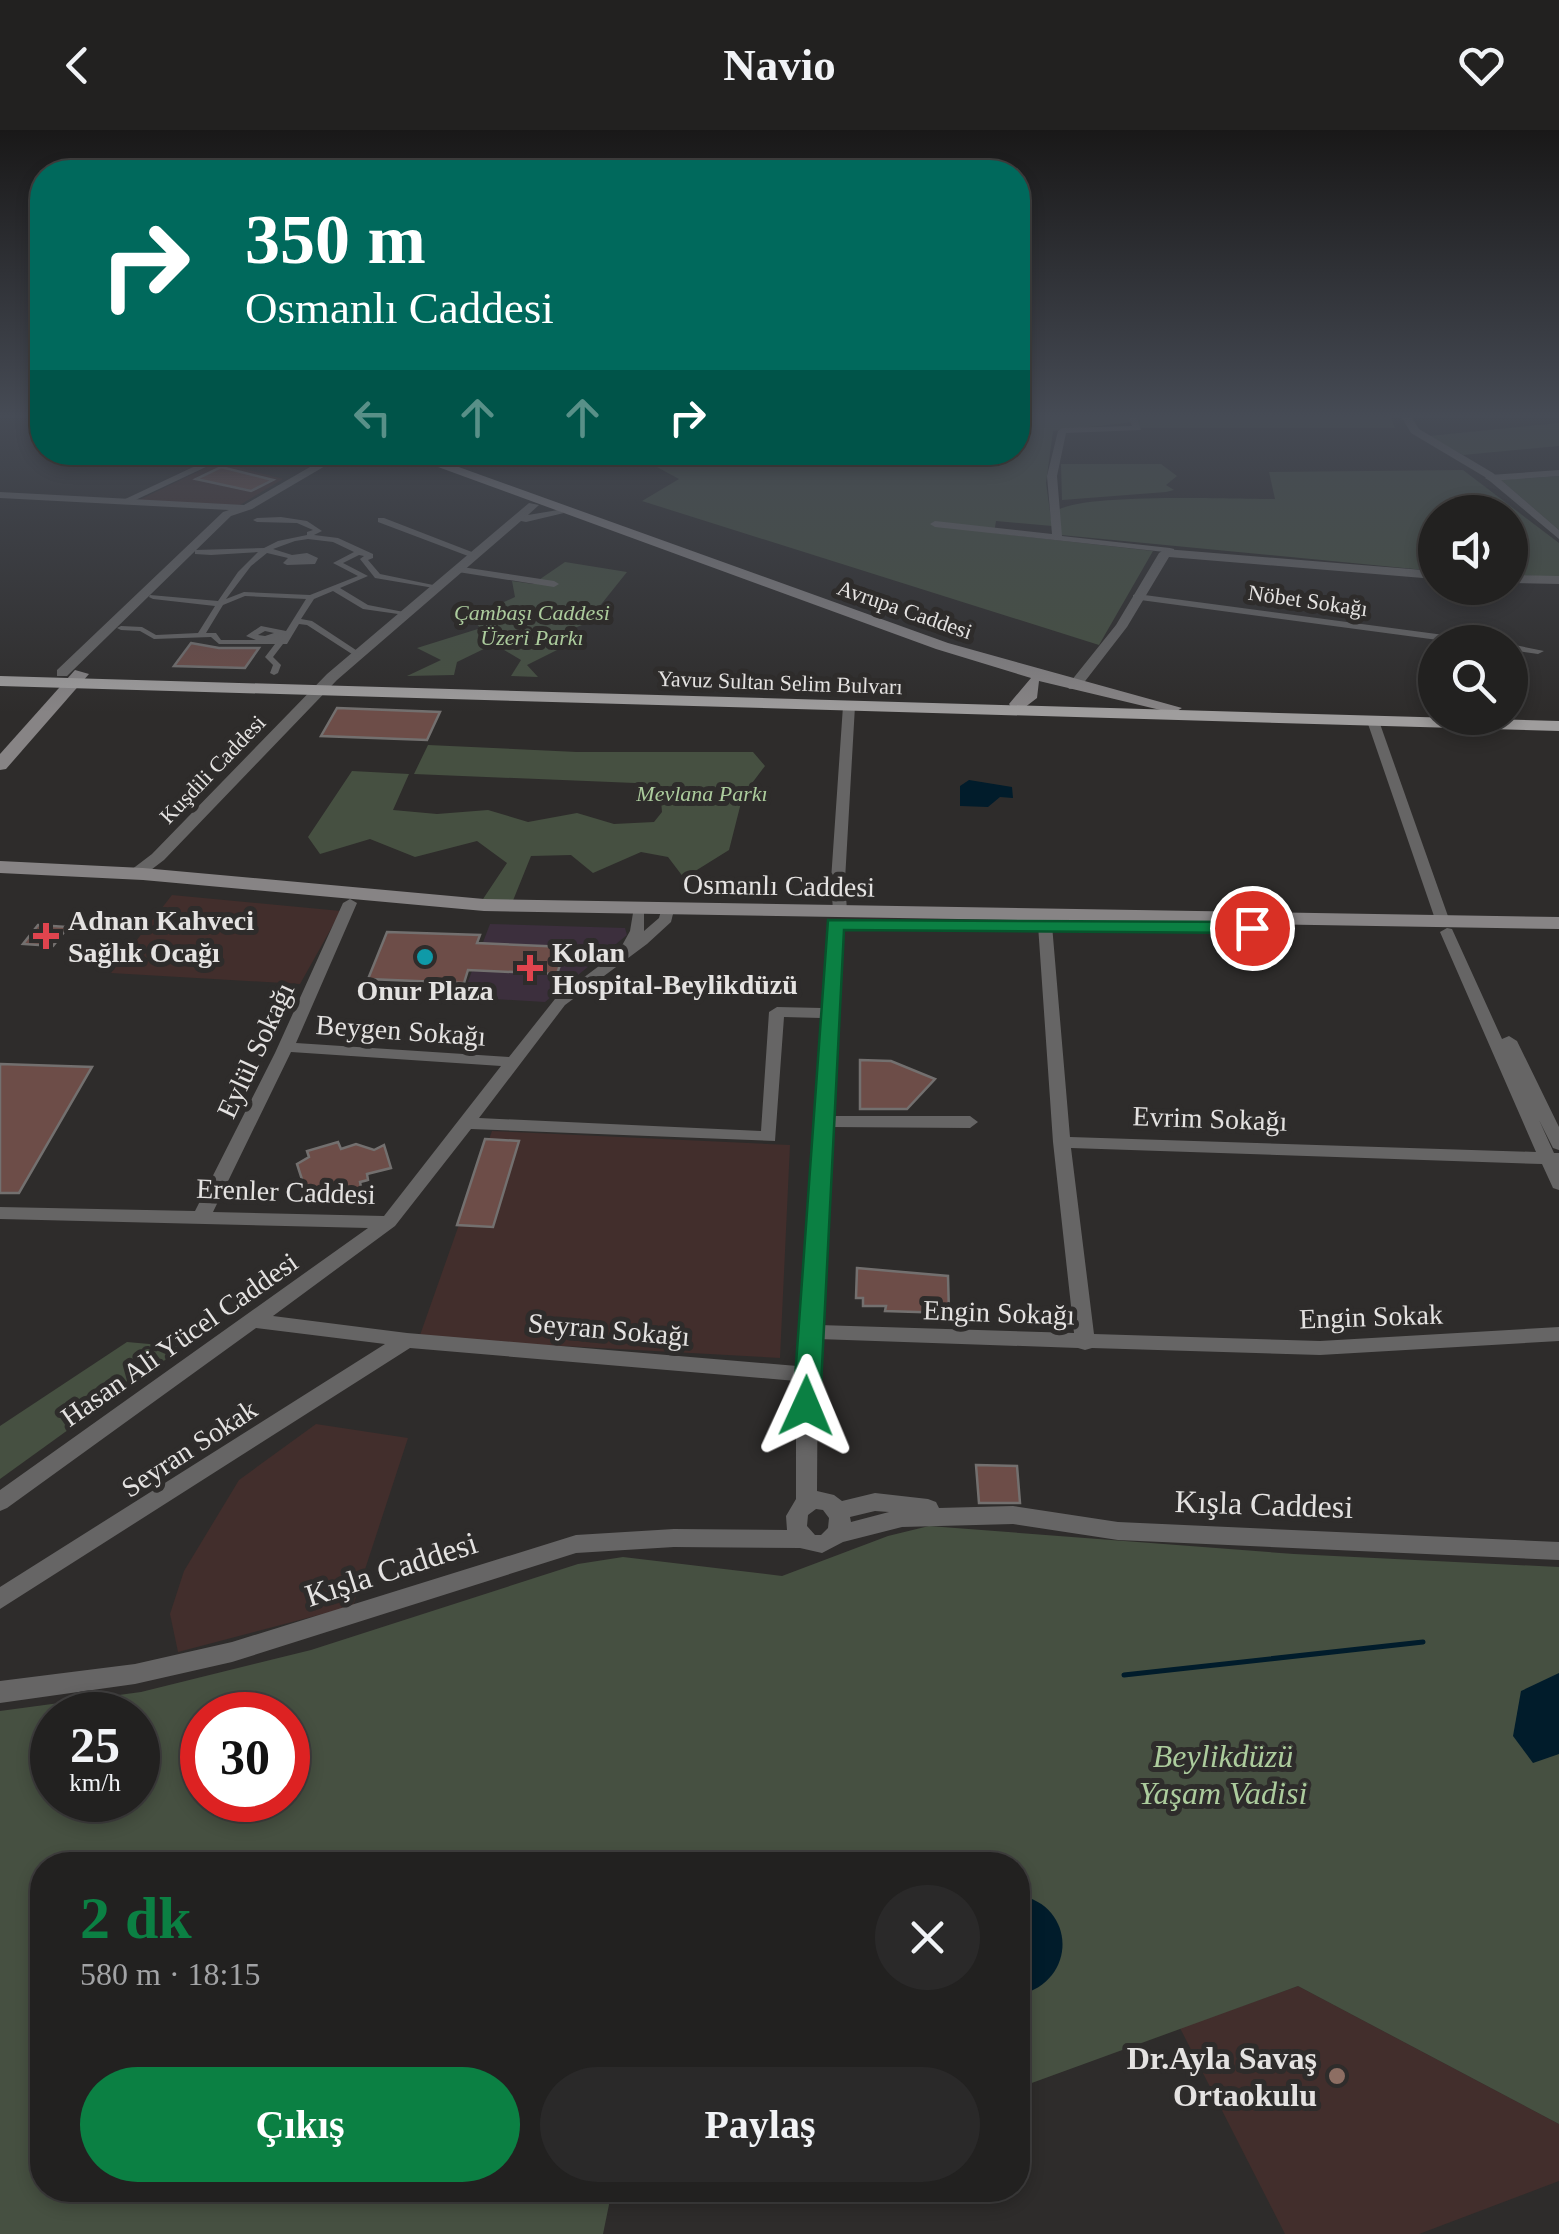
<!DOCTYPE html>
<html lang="tr">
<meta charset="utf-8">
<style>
body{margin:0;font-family:"Times New Roman",serif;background:#2a2929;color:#f1f3f6;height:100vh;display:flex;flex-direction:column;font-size:38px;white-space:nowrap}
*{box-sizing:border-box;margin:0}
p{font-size:32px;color:#a2a3a5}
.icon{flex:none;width:55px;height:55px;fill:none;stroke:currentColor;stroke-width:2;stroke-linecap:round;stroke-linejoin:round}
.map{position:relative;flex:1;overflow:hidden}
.drawer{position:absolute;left:30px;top:1722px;width:1000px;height:350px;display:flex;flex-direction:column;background:#222120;border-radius:40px;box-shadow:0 5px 15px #0003,0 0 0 2px #3f3e3e}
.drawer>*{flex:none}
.banner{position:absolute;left:30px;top:30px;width:1000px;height:305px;border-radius:40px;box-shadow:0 5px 15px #0003,0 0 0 2px #3f3e3e;background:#00695c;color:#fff;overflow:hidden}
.tools{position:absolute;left:1418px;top:365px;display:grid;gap:20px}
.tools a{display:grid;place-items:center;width:110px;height:110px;border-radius:50%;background:#222120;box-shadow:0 5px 15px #0003,0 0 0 2px #3f3e3e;font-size:50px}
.speed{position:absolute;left:30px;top:1562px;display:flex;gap:20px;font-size:50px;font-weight:700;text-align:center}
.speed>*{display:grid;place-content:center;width:130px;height:130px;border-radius:50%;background:#222120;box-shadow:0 5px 15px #0003,0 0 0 2px #3f3e3e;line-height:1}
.speed small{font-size:25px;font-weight:400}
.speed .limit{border:15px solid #d22;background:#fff;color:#111}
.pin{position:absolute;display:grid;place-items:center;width:85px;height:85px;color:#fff;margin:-42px;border:5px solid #fff;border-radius:50%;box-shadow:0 2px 10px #0007}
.me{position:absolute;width:110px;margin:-55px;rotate:1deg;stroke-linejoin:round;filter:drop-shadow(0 0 8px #0008)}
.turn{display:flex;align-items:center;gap:35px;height:210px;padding:0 50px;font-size:45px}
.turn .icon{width:130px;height:130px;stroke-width:2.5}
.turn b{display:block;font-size:70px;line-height:85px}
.lanes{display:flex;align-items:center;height:95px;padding:0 50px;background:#0003;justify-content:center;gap:50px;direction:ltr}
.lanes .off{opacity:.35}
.round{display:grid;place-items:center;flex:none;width:105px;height:105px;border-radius:52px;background:#2a2929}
.head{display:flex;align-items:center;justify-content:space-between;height:170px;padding:0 50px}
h1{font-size:60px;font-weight:700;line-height:75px;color:#0b8043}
.cta{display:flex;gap:20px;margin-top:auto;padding:20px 50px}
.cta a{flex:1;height:115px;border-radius:60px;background:#0b8043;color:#fff;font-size:40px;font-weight:700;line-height:115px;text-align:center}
.cta a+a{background:#2a2929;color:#f1f3f6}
header{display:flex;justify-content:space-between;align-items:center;height:130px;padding:0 50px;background:#222120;font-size:45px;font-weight:700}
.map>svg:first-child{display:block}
.education{fill:#422e2c}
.medical{fill:#3c2f3d}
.green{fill:#465041;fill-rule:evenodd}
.water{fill:#011c2b}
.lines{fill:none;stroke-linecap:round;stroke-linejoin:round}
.stream{stroke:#011c2b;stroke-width:5}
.building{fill:#6d4d48;stroke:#73706f;stroke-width:2.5}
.pedestrian{fill:#666565;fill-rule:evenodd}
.minor{fill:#666565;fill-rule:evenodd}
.tertiary{fill:#666565;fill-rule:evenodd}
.secondary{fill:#878485;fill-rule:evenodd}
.primary{fill:#9f9d9d;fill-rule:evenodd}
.route{fill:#0b8043;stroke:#07532c;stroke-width:2.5}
.health-dot{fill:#e0444e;stroke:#2e2c2b;stroke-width:4}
.culture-dot{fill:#0f9aa8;stroke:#2e2c2b;stroke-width:4}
.education-dot{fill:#8d6e63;stroke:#2e2c2b;stroke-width:4}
.labels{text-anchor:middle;stroke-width:10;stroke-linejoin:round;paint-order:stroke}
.far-street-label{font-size:22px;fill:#e4e2e1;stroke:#2e2c2b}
.far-park-label{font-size:22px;font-style:italic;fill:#accc9d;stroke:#2e2c2b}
.street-label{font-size:28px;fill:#e4e2e1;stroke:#2e2c2b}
.poi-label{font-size:28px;font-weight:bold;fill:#e4e2e1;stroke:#2e2c2b;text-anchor:start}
.near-street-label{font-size:32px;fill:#e4e2e1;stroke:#2e2c2b}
.near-park-label{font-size:32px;font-style:italic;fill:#accc9d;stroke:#2e2c2b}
.near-poi-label{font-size:32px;font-weight:bold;fill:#e4e2e1;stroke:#2e2c2b;text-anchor:end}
</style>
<header><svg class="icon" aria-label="back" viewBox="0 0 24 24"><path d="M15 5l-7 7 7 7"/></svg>Navio<svg class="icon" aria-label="heart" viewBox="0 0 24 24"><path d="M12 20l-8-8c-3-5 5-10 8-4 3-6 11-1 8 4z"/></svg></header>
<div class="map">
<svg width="1559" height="2104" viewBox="0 0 1559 2104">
<rect width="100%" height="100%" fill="#2e2c2b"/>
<!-- education -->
<g class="education">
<path d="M218,332L283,349L240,375L139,370Z"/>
<path d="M172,765L341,781L300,854L111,843Z"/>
<path d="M492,1001L790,1015L780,1228L419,1208Z"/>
<path d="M316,1294L408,1308L353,1476L178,1522L170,1484L184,1441L239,1350Z"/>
<path d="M1298,1856L1559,1994V2051L1419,2104H1285L1180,1898Z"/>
</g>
<!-- medical -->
<path class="medical" d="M490,794L625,798L627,805L545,872L462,867Z"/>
<!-- green -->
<g class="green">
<path d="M1018,288H1130L1133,292L1053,301L1046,353L1052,396L996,391L994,403L1153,421L1099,515L642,371L679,349L646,331L614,323L1018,322Z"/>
<path d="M1133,288H1391L1395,298H1138Z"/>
<path d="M1559,293V316L1463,325L1429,306Z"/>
<path d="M1061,334H1161L1177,346L1166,355L1174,360L1166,362L1062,370Z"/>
<path d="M1463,340L1559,413V447L1510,445V382H1435V441L1061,405L1058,380C1086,363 1235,369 1275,369L1269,342Z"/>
<path d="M1559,346V400L1501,350Z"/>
<path d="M565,432L627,442L599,477L598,489L569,500L573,512L527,535L538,547L511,546L521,530L494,514L457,532L454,545L407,546L441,530L417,518L481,498L469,488L515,467L512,451L533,454Z"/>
<path d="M428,615L577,622H753L765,636L743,665L729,720L684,748L668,727L641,722L593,743L571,725L531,726L512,773L481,772L507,733L477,711L415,727L370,709L320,724L308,707L352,641L409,644L393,680L437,684L488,680L528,692L577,683L614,694L654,692L662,682L660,659L635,653L414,644Z"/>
<path d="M127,1212L183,1217L0,1349V1296Z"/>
<path d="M929,1396L1294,1424L1559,1437V1994L1298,1856L1018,1958V1735H42V2060H612L603,2104H0V1581L141,1562L311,1520L578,1434L623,1427L782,1446L888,1406ZM52,1585H138V1670H52ZM202,1585H288V1670H202Z"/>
</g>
<!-- water -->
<g class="water">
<path d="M969,650L1012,657L1013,668L1000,667L988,677L960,676V656Z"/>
<path d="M1559,1543V1624L1533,1633L1513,1606L1521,1561Z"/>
<path d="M1019,1765C1076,1776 1078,1851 1019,1865Z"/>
</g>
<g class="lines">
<!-- stream -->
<path class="stream" d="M1124,1545L1423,1512"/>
</g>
<!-- building -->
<g class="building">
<path d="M221,337L273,350L251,361L196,349Z"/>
<path d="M191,513L219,518H259L245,538L174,536Z"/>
<path d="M337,578L440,582L427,610L321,606Z"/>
<path d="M38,795L68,797L53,816L23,814Z"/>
<path d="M387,802L480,805L477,813L566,817L557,844L468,840L464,853L368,849Z"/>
<path d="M860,930L891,931L935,949L907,979H860Z"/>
<path d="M0,934L92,937L19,1063H0Z"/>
<path d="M485,1009L519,1011L493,1097L457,1095Z"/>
<path d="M338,1012L341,1019L356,1014L374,1020L384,1015L391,1038L367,1044L368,1050L360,1052L362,1062L332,1070L314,1066L312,1060L306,1062L297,1034L309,1027L307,1021Z"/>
<path d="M857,1138L948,1146L949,1183L885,1181L886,1176H863V1168H856Z"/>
<path d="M976,1335L1017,1336L1020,1373H979Z"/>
</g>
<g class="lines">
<!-- pedestrian -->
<path class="pedestrian" d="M281,387L307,391L322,401L314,405L338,408L373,424V428L368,430L380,444L438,456L434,458L375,448L360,429L364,426L359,425L343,433L368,446L340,458L368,475L409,483L405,485L363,479L333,461L314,469L301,489L312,491L362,524L355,526L307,495L299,494L287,514H283L273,527L281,535L278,543L274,545L270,543L273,535L265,527L275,514H219L211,507L154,509L140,501L121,500L117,498L121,496L142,497L156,505L198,503L215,476L153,469L149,467L150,465L218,471L238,442L258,422L211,425L195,424V420L264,418L278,411L307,405V402L313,400L297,393L257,392L253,390L257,388ZM308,409L333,412L354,422L333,433L358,446L310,465L244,462L226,469L251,436L267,423L288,428L283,433L287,435L315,434L318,428L307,423L292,425L273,419L295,411ZM245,466L306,469L286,501L261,496L246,506L256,510H221L216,503H206L223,475ZM265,501L274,503L265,506L258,505Z"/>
<!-- minor -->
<g class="minor">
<path d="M1129,288H1137L1141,300L1066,303L1057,346L1062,406L1170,418L1174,419V423L935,397L930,394L935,391L1052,404L1047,346L1058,301L1062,298L1132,296Z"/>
<path d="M225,322H238L129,373L121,371Z"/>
<path d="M1559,340V346L1490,351L1485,348L1490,345Z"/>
<path d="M378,388H384L477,424L468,426L378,392Z"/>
<path d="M462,437L554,451L559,454L554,457L458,442V438Z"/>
<path d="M1137,464L1474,509L1480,512H1453L1133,469V465Z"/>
<path d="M1510,514L1544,521L1538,524L1510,520Z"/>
<path d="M849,572L855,576L845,750L847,781L840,785L833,781L831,750L843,576Z"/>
<path d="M1373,587L1379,591L1449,789L1447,792H1437L1435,789L1367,591Z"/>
<path d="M350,769L357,773L296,913L509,927L555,869L619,821L630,801L634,777H644V801L659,788L662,777H672L674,780L671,792L647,814L565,875L479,988L761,1001L769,882L777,877L822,878L828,795L835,791L840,792L842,795L831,986H970L978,992L970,998L830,997L819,1195L1074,1203L1053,1012L1038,795L1040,792L1045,791L1052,795L1070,1007L1536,1022L1440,802L1447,798L1452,799L1502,909L1509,906L1517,911L1559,997V1020L1553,1018L1539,990L1554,1023H1559V1060L1553,1058L1542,1034L1071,1018L1094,1204L1320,1211L1559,1197V1211L1320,1225L1092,1218L1085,1220L1078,1218L818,1209L817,1361L834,1365L842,1371L875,1363L928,1369L936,1372L939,1378L1013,1376L1118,1392L1559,1412V1430L1118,1410L1013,1394L902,1397L843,1412L822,1423L800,1418L674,1417L576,1423L232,1532L135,1554L0,1573V1551L135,1534L232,1512L576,1405L674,1399L787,1400L786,1386L796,1369V1251L410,1218L0,1479V1457L385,1214L256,1198L7,1378L0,1381V1360L368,1098L0,1089V1077L195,1081L275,923L343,773ZM784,887L821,888L797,1236L407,1203L273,1186L395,1096L471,999L775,1011ZM291,922L501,936L384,1086L213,1082ZM816,1379L823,1380L829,1388L828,1398L821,1405H815L807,1396L808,1385ZM875,1381L889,1382L851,1392L850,1387Z"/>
</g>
<!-- tertiary -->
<g class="tertiary">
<path d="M1402,288H1412L1419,299L1493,343L1559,400V409L1485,347L1411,303Z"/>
<path d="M336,322H349L252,379L231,386L67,546H57V540L223,382L229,380L0,368V362L244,375Z"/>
<path d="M529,373L539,375L528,385L558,380L564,383L526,392L521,391L337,550L164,730L139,749H127V743L152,724L327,544Z"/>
<path d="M1165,419L1435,441V449L1169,427L1127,497L1079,559H1069L1067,556L1116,495L1159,423Z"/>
<path d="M1510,445L1559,446V454L1510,453Z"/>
</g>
<!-- secondary -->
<g class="secondary">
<path d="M397,322H417L948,513L1182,578L1173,583L1039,551L1037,568L1024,578H1012L1009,574L1031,548L936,519Z"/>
<path d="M75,540L89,544L6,639L0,640V624Z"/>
<path d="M0,731L143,738L484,769L1559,787V799L484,781L143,750L0,743Z"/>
</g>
<!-- primary -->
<path class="primary" d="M0,546L1559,591V601L0,556Z"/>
</g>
<!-- sky -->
<linearGradient id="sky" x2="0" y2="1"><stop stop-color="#191818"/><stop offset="0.49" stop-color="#464b55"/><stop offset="1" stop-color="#464b55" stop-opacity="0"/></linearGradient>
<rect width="1559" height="583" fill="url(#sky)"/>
<!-- route -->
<path class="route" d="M828,790L1252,792L1262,798L1252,803L844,800L820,1276L806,1286L793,1276Z"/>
<!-- markers -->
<g class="health-dot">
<path d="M41 791h10v10h10v10h-10v10h-10v-10h-10v-10h10z"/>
<path d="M525 823h10v10h10v10h-10v10h-10v-10h-10v-10h10z"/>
</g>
<circle class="culture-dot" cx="425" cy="827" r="10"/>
<circle class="education-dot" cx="1337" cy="1946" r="10"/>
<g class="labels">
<!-- far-street labels -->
<g class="far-street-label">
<text transform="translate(1308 470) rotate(8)" y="8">Nöbet Sokağı</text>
<text transform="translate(905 479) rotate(19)" y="8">Avrupa Caddesi</text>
<text transform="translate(780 552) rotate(2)" y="8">Yavuz Sultan Selim Bulvarı</text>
<text transform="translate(212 639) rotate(-46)" y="8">Kuşdili Caddesi</text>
</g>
<!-- far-park labels -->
<g class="far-park-label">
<text x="532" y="490">Çambaşı Caddesi<tspan x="532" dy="25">Üzeri Parkı</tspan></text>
<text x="702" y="671">Mevlana Parkı</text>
</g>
<!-- street labels -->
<g class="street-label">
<text transform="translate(779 755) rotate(1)" y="10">Osmanlı Caddesi</text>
<text transform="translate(401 900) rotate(4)" y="10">Beygen Sokağı</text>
<text transform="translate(255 920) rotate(-65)" y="10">Eylül Sokağı</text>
<text transform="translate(1210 988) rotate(2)" y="10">Evrim Sokağı</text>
<text transform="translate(286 1061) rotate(2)" y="10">Erenler Caddesi</text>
<text transform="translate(999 1182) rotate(2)" y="10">Engin Sokağı</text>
<text transform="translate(1371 1186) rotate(-2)" y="10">Engin Sokak</text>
<text transform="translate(609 1199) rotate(5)" y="10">Seyran Sokağı</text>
<text transform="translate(179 1209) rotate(-35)" y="10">Hasan Ali Yücel Caddesi</text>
<text transform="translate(189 1318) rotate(-33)" y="10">Seyran Sokak</text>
</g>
<!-- poi labels -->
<g class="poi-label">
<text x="68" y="800">Adnan Kahveci<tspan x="68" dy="32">Sağlık Ocağı</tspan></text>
<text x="552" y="832">Kolan<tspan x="552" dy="32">Hospital-Beylikdüzü</tspan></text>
<text x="425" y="870" text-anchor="middle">Onur Plaza</text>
</g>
<!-- near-street labels -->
<g class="near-street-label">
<text transform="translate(1264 1374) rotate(2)" y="11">Kışla Caddesi</text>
<text transform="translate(391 1439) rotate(-18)" y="11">Kışla Caddesi</text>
</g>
<!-- near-park labels -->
<g class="near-park-label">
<text x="1223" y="1637">Beylikdüzü<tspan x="1223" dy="37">Yaşam Vadisi</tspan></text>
</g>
<!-- near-poi labels -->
<g class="near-poi-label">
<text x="1317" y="1939">Dr.Ayla Savaş<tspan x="1317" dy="37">Ortaokulu</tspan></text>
</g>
</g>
</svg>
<div class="tools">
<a><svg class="icon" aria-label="sound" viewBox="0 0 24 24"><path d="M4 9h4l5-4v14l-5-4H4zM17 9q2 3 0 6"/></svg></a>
<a><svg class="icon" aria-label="search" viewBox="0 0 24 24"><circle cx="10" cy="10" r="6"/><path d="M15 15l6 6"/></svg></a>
</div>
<div class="speed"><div>25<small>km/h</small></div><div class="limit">30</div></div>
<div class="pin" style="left:1252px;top:798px;background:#d93025"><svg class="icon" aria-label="arrive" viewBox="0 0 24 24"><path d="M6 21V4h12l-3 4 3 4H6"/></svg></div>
<svg class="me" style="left:806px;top:1276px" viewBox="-20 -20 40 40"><path d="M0-17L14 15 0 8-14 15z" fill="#0b8043" stroke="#fff" stroke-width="4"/></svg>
<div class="banner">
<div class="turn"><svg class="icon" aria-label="right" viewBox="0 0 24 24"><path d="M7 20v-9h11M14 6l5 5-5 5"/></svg><div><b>350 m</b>Osmanlı Caddesi</div></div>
<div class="lanes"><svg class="icon off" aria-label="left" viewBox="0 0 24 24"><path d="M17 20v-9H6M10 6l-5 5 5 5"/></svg><svg class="icon off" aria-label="ahead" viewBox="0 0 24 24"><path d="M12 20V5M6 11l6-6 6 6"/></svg><svg class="icon off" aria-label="ahead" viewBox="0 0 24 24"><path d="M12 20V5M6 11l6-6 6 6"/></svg><svg class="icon" aria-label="right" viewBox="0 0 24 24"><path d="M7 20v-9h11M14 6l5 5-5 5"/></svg></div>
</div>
<section class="drawer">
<div class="head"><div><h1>2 dk</h1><p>580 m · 18:15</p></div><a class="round"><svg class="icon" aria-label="close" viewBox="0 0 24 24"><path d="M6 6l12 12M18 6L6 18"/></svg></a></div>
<div class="cta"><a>Çıkış</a><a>Paylaş</a></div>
</section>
</div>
